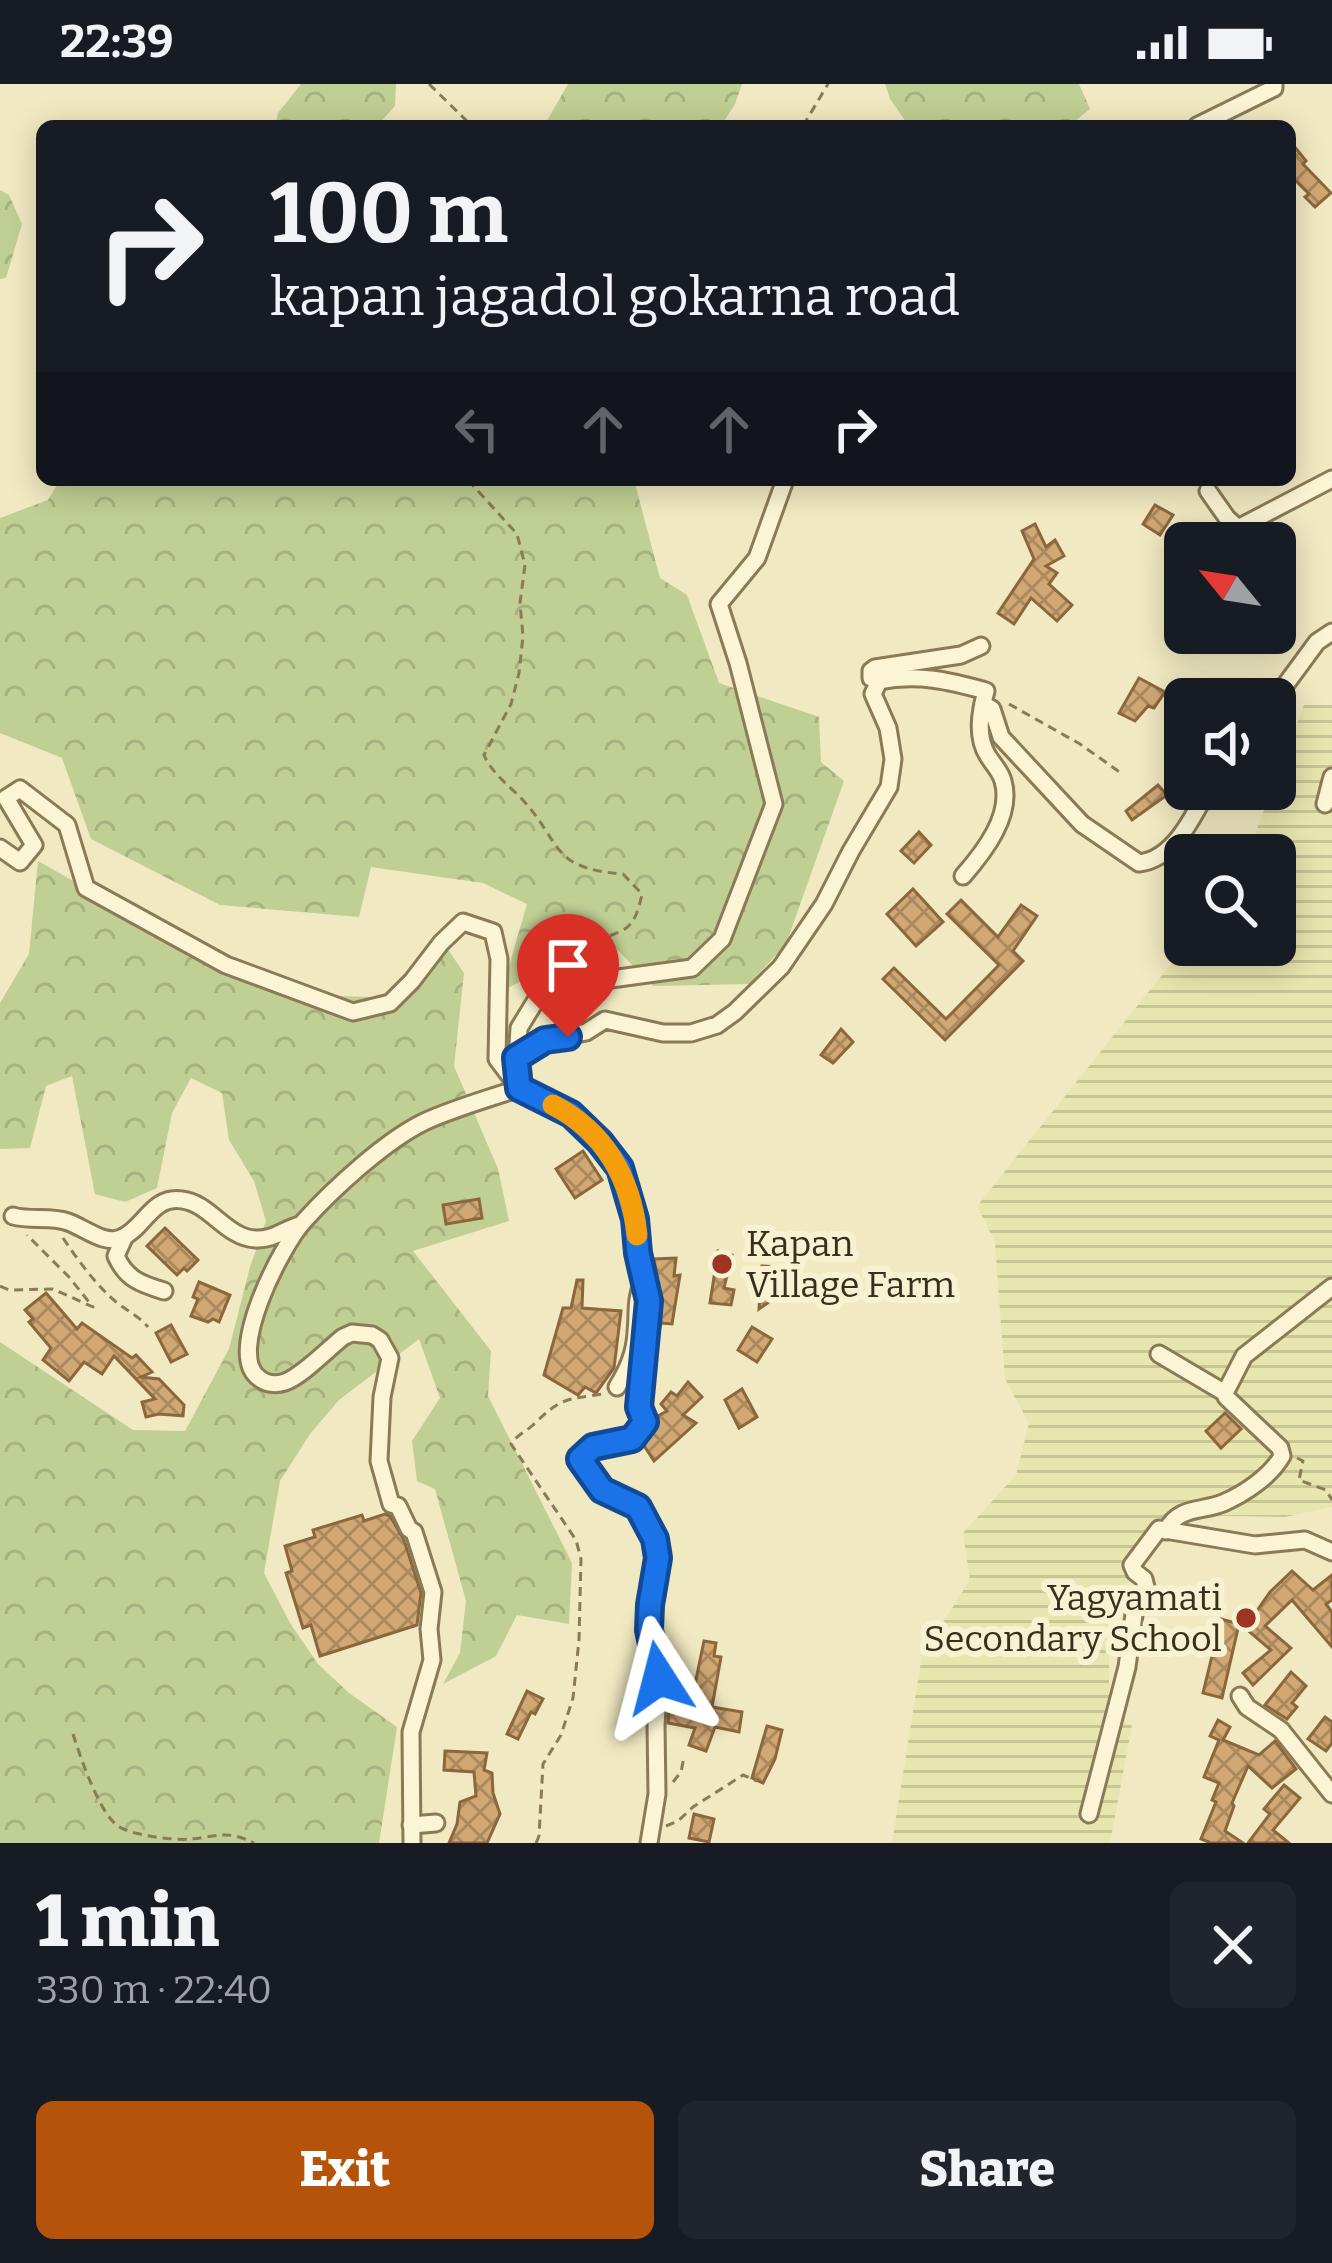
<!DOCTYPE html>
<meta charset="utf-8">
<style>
body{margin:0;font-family:Bitter,serif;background:#20242c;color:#f1f3f6;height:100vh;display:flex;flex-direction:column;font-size:45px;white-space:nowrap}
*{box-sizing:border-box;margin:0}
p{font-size:39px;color:#9ea1a6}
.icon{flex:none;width:66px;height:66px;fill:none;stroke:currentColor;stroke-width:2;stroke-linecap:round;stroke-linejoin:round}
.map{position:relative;height:1759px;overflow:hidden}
.sheet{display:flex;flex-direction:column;background:#171b24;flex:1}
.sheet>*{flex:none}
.hud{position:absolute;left:36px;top:36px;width:1260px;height:366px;border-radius:18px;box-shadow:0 6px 30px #0003;background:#171b24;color:#f1f3f6;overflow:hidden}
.needle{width:78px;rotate:300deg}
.buttons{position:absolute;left:1164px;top:438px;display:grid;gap:24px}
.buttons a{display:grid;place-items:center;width:132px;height:132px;border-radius:18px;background:#171b24;box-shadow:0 6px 30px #0003;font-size:60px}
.pin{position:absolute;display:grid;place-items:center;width:102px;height:102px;color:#fff;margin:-123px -51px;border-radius:50% 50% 50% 0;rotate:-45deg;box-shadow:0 0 12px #0007}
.pin .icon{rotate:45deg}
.me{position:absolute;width:132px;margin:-66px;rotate:351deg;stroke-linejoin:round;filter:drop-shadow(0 0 9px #0008)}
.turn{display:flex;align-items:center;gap:42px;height:252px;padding:0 36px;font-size:54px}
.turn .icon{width:156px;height:156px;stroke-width:2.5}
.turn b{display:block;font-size:84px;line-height:102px}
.lanes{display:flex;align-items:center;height:114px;padding:0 36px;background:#0003;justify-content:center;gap:60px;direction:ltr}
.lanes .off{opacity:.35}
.round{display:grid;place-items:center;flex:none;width:126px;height:126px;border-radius:18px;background:#20242c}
.headline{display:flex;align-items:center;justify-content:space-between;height:204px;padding:0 36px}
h1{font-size:72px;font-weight:800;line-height:90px}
.button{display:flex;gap:24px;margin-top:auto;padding:24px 36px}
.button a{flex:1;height:138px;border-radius:18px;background:#b45309;color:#fff;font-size:48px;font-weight:800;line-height:138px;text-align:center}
.button a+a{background:#20242c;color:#f1f3f6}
.status{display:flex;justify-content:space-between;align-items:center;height:84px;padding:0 60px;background:#171b24;direction:ltr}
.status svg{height:33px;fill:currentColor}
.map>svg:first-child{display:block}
.farmland{fill:url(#farmland-rules)}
.forest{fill:url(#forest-crowns)}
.building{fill:url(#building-cross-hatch);stroke:#8c673c;stroke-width:3}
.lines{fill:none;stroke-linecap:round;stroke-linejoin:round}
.minor-casing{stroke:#8b7a57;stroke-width:21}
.path{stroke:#8b7a57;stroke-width:3;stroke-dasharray:9 6;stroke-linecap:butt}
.minor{stroke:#fbf5d5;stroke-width:15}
.route-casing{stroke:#114b97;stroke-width:30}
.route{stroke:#1a73e8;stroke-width:21}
.slow{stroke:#f59e0b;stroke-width:21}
.poi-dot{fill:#9e3424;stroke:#f7f2d1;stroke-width:4.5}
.labels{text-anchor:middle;stroke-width:12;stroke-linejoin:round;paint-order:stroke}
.poi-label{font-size:36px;fill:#3a2f1c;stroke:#f7f2d1;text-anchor:start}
</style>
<div class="status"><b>22:39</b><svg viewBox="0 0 49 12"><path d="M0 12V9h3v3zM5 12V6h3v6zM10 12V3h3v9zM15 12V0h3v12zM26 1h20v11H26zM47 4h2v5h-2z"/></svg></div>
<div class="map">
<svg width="1332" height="1759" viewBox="0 0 1332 1759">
<defs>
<pattern id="farmland-rules" width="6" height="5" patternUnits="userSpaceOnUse" patternTransform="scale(3)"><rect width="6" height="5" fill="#e7e6ae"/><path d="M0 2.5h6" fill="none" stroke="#c7c695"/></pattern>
<pattern id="forest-crowns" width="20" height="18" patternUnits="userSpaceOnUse" patternTransform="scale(3)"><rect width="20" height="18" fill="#c0cf94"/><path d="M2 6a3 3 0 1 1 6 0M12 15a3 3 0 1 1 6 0" fill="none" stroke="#a6b27f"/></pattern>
<pattern id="building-cross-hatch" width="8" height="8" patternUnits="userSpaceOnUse" patternTransform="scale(3)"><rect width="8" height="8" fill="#d1a874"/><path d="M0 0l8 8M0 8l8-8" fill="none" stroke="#ab895e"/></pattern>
</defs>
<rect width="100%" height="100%" fill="#f0e9c1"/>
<!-- farmland -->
<path class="farmland" d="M1304,621H1332V1423L1285,1433L1178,1431L1109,1525V1633L1132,1641L1110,1759H892L922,1571L970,1496L963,1449L1016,1391L1029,1339L1005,1295L995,1158L977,1122L1186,861H1275V771H1247L1272,705H1275V698Z"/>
<!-- forest -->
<g class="forest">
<path d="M301,0H396L395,22L377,42H275L278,29Z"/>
<path d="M568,0H742L735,20L721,42H544Z"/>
<path d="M885,0H1079L1090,25L1069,42H909L890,15Z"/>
<path d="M0,106L9,111L22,140L6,194L0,195Z"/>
<path d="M60,396H634L660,494L687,511L719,599L819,633L821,678L844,697L786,860L749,900L653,902L599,847L556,879L502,907L527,820L483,799L371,783L359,833L220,821L91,755L62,674L0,649V434L48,416Z"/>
<path d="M38,777L204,871L317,911L391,914L422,877L447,864L464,889L454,982L498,1085L509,1137L413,1167L491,1267L488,1312L572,1479L569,1540L517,1531L496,1572L443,1600L460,1569L466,1517L435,1405L417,1397L412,1357L440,1314L419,1255L339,1316L310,1350L280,1397L264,1489L290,1539L318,1580L349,1609L397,1643L379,1759H0V1258L133,1346L185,1347L229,1265L250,1183L266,1137L254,1097L229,1056L222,1009L191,994L172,1029L157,1104L125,1118L95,1110L72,992L46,1002L30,1064L0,1065V919L29,870Z"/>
</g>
<!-- building -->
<g class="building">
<path d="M1290,57L1306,77L1303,80L1331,109L1315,123L1305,113L1309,110L1290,91Z"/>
<path d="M1155,421L1173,431L1160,451L1143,440Z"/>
<path d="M1035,440L1046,463L1055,456L1064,472L1046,482L1057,489L1049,500L1072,521L1057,537L1031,514L1014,540L998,529L1034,475L1022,447Z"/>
<path d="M1139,594L1165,608L1154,624L1148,622L1135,637L1119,629Z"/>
<path d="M1158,701L1167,711L1132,736L1126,727Z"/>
<path d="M919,748L931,761L914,779L901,767Z"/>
<path d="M913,805L943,838L916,862L887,830Z"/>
<path d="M961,816L998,853L1021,821L1037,832L1013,867L1023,877L945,956L883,895L894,884L946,935L999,881L947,830Z"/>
<path d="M841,945L853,958L833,979L821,971Z"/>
<path d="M583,1067L602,1096L575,1114L556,1085Z"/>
<path d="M479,1115L482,1134L446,1140L443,1121Z"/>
<path d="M165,1144L198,1176L187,1187L184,1184L177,1191L147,1162Z"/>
<path d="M718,1167L732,1171L724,1204L734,1206L731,1221L710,1219Z"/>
<path d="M676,1174L674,1192L680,1191L672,1240L661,1239L657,1255L661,1217L654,1175Z"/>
<path d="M762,1182L780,1183L779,1191H782L779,1211L759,1225Z"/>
<path d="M577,1196H583L582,1224L621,1227L614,1284L596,1309L585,1303L578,1311L544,1291L563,1224H571Z"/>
<path d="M199,1198L230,1211L219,1238L213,1235L208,1238L191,1232L198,1215L193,1213Z"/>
<path d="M46,1209L77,1245L82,1239L132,1274L136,1271L152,1288L141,1293L159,1295L184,1321L183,1332L159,1330L146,1333L142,1318L155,1315L114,1272L102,1290L84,1278L69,1297L43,1276L51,1264L29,1238L33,1235L25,1226Z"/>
<path d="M171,1241L187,1270L171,1278L156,1249Z"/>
<path d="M752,1243L772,1255L757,1278L738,1266Z"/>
<path d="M688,1298L702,1313L683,1331L696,1339L654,1377L643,1360L655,1344L656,1333L667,1327L661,1320L671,1308L677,1312Z"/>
<path d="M742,1305L757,1333L739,1344L725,1316Z"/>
<path d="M1225,1329L1241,1345L1221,1364L1206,1347Z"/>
<path d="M385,1430L390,1432L404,1456L421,1509L417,1541L320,1572L311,1541L303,1544L286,1489L292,1487L285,1462L315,1453L313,1446L362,1431L364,1437Z"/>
<path d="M1292,1487L1313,1506L1332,1491V1516L1326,1520L1332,1528V1563L1292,1516L1265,1542L1291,1564L1253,1601L1243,1589L1271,1566L1245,1544L1270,1508Z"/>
<path d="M1221,1535L1239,1540L1222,1614L1203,1609Z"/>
<path d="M704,1557L716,1559L714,1572L721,1573L712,1623L742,1628L739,1648L715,1643L706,1667L689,1661L695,1644L668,1639L670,1608L693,1610Z"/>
<path d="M1291,1588L1306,1602L1292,1619L1297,1623L1287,1635L1265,1621Z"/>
<path d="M527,1607L543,1615L535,1630L531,1628L518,1655L507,1650Z"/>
<path d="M1325,1633L1332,1638V1659L1326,1667L1308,1655Z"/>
<path d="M1218,1636L1230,1643L1223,1656L1259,1671L1275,1657L1296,1685L1272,1704L1248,1682L1232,1719L1234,1722L1225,1747L1243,1759H1211L1201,1755L1216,1718L1212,1716L1219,1699L1204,1693L1219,1656L1210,1652Z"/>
<path d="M767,1642L782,1646L775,1675L763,1699L752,1694Z"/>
<path d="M445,1667L487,1669L484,1686L492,1689L493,1709L500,1730L487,1759H449L457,1740L460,1718L476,1712L474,1688L444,1686Z"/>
<path d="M1284,1701L1300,1714L1273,1746L1289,1759H1248L1270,1730L1264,1725Z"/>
<path d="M694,1730L714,1735L709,1758L689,1754Z"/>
</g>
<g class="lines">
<!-- minor casing -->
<g class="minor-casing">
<g id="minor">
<path d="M1197,42L1274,4V0"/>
<path d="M1208,407L1227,434L1238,444L1332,395"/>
<path d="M879,597L871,594V587L875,584L961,571L981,562"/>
<path d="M1275,615L1317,558L1332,548"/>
<path d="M983,620L992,625L1001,653L1082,740L1139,779C1174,775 1193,733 1208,705"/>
<path d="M1325,720L1332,693"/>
<path d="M0,764L20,778L34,761L6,714L20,705L67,741L86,804L226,881L353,928L390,919L412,897L441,859L463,838L493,848L499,875L497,975L519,1004L571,1031L600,1058L620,1084L635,1135L638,1169L649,1217L639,1323L645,1338L632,1355L594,1363L580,1375L602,1406L638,1423L655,1455L658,1475L650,1521L649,1546L659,1593L656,1641L657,1710L649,1759"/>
<path d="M516,974L545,956L586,948L605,936L663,949H691L717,941L735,928L781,883L824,820L851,767L889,703L893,675L888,644L873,610L879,597C917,589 950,597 986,607C980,629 976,653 988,672C993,680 1001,688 1003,697C1013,731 984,768 963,792"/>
<path d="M517,978L519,944L538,913L611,895L692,884L722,855L774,720L738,579L719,520L757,474L785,396"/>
<path d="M13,1132C31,1137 51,1132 68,1138C85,1144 104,1161 121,1154C144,1145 152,1111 182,1116C210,1119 226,1154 256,1155C273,1156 284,1145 300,1141"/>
<path d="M124,1154L116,1172C126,1195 141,1200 164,1207"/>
<path d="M1159,1270L1225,1309L1226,1313L1280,1364L1282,1372C1271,1392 1244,1410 1223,1419C1201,1428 1178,1422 1166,1447"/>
<path d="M617,1303C628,1285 635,1269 636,1248C638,1231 635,1215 643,1199"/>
<path d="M1225,1309L1244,1272L1332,1203"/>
<path d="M1240,1612L1247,1623L1281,1646L1332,1710"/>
<path d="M1089,1730L1127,1583L1135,1523L1146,1503L1144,1495L1135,1488L1132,1481L1159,1445L1255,1461L1305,1456L1332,1468"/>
<path d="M411,1741L436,1739"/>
<path d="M412,1759L411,1648L432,1576L429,1545L433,1508L414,1448L409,1445L398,1422L391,1420L379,1377L382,1313L390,1274L380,1256L372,1251L352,1249L343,1253C328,1265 302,1292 285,1298C276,1301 266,1300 259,1294C225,1270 282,1161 304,1137C333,1105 385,1057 424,1038C454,1024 488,1015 519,1004"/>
</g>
</g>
<!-- path -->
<g class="path">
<path d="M429,0L472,42"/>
<path d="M803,42L828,0"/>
<path d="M468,396L517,450L525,481L520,519L523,552L519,589L511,620L484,671C492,689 507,700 521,714C564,760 548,784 623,790L642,810C633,853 622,844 590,860C574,868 565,879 556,894"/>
<path d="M1009,620L1080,660L1121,689"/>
<path d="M63,1154C78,1176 95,1200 116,1218C127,1227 139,1232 148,1243"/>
<path d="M0,1202L9,1206L53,1205L93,1223L69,1193L27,1151"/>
<path d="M1297,1374L1303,1377L1299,1396L1326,1406L1332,1416"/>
<path d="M73,1650C80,1672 99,1729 118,1742C130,1751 175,1757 191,1755C219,1752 228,1746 254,1759"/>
<path d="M673,1698L681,1688L684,1673"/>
<path d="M666,1742L678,1737L693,1723L743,1691L757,1697"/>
<path d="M536,1759L539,1752L543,1680L561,1651L573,1614L579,1556L581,1475L576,1456L511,1360C517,1351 524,1349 533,1341C562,1313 564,1316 603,1310"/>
</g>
<!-- minor -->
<use href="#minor" class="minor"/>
</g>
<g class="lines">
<!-- route casing -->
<g class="route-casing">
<path id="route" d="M568,953L545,956L516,974L519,1004L571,1030L600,1058L620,1084L635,1135L638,1169L649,1217L639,1323L645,1338L632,1355L593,1363L580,1375L602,1406L638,1423L655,1455L658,1474L650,1521L649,1546L659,1594"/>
</g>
<!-- route -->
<use href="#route" class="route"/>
<!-- slow -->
<path class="slow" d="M553,1021C604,1047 631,1094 637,1151"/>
</g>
<!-- markers -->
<g class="poi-dot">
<circle cx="722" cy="1180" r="12"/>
<circle cx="1246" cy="1534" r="12"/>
</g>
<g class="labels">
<!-- poi labels -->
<g class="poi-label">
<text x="746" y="1172">Kapan<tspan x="746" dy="41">Village Farm</tspan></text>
<text x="1222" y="1526" text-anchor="end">Yagyamati<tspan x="1222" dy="41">Secondary School</tspan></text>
</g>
</g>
</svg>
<div class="buttons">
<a><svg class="needle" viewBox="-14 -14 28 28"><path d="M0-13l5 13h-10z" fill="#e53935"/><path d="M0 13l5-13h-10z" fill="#9ea1a6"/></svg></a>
<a><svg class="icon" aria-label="sound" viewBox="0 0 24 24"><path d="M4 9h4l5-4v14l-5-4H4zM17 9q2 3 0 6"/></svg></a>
<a><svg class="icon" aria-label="search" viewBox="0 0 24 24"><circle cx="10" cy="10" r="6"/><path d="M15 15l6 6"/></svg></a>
</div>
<div class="pin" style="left:568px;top:953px;background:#d93025"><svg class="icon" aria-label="arrive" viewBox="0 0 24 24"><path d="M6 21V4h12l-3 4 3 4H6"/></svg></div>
<svg class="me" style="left:659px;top:1594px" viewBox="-20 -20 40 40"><path d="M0-17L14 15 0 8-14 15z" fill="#1a73e8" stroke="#fff" stroke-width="4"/></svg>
<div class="hud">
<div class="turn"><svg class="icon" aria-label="right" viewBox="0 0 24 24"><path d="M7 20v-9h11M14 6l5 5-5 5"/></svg><div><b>100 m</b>kapan jagadol gokarna road</div></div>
<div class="lanes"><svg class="icon off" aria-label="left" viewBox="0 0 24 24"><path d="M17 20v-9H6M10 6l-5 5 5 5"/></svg><svg class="icon off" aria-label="ahead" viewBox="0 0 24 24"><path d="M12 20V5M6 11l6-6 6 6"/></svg><svg class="icon off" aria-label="ahead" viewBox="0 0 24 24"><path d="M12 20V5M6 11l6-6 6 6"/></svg><svg class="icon" aria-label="right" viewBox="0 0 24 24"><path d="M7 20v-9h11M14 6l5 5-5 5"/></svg></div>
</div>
</div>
<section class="sheet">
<div class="headline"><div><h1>1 min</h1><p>330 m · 22:40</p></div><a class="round"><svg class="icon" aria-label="close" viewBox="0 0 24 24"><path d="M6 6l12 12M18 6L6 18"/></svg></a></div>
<div class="button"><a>Exit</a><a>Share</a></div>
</section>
